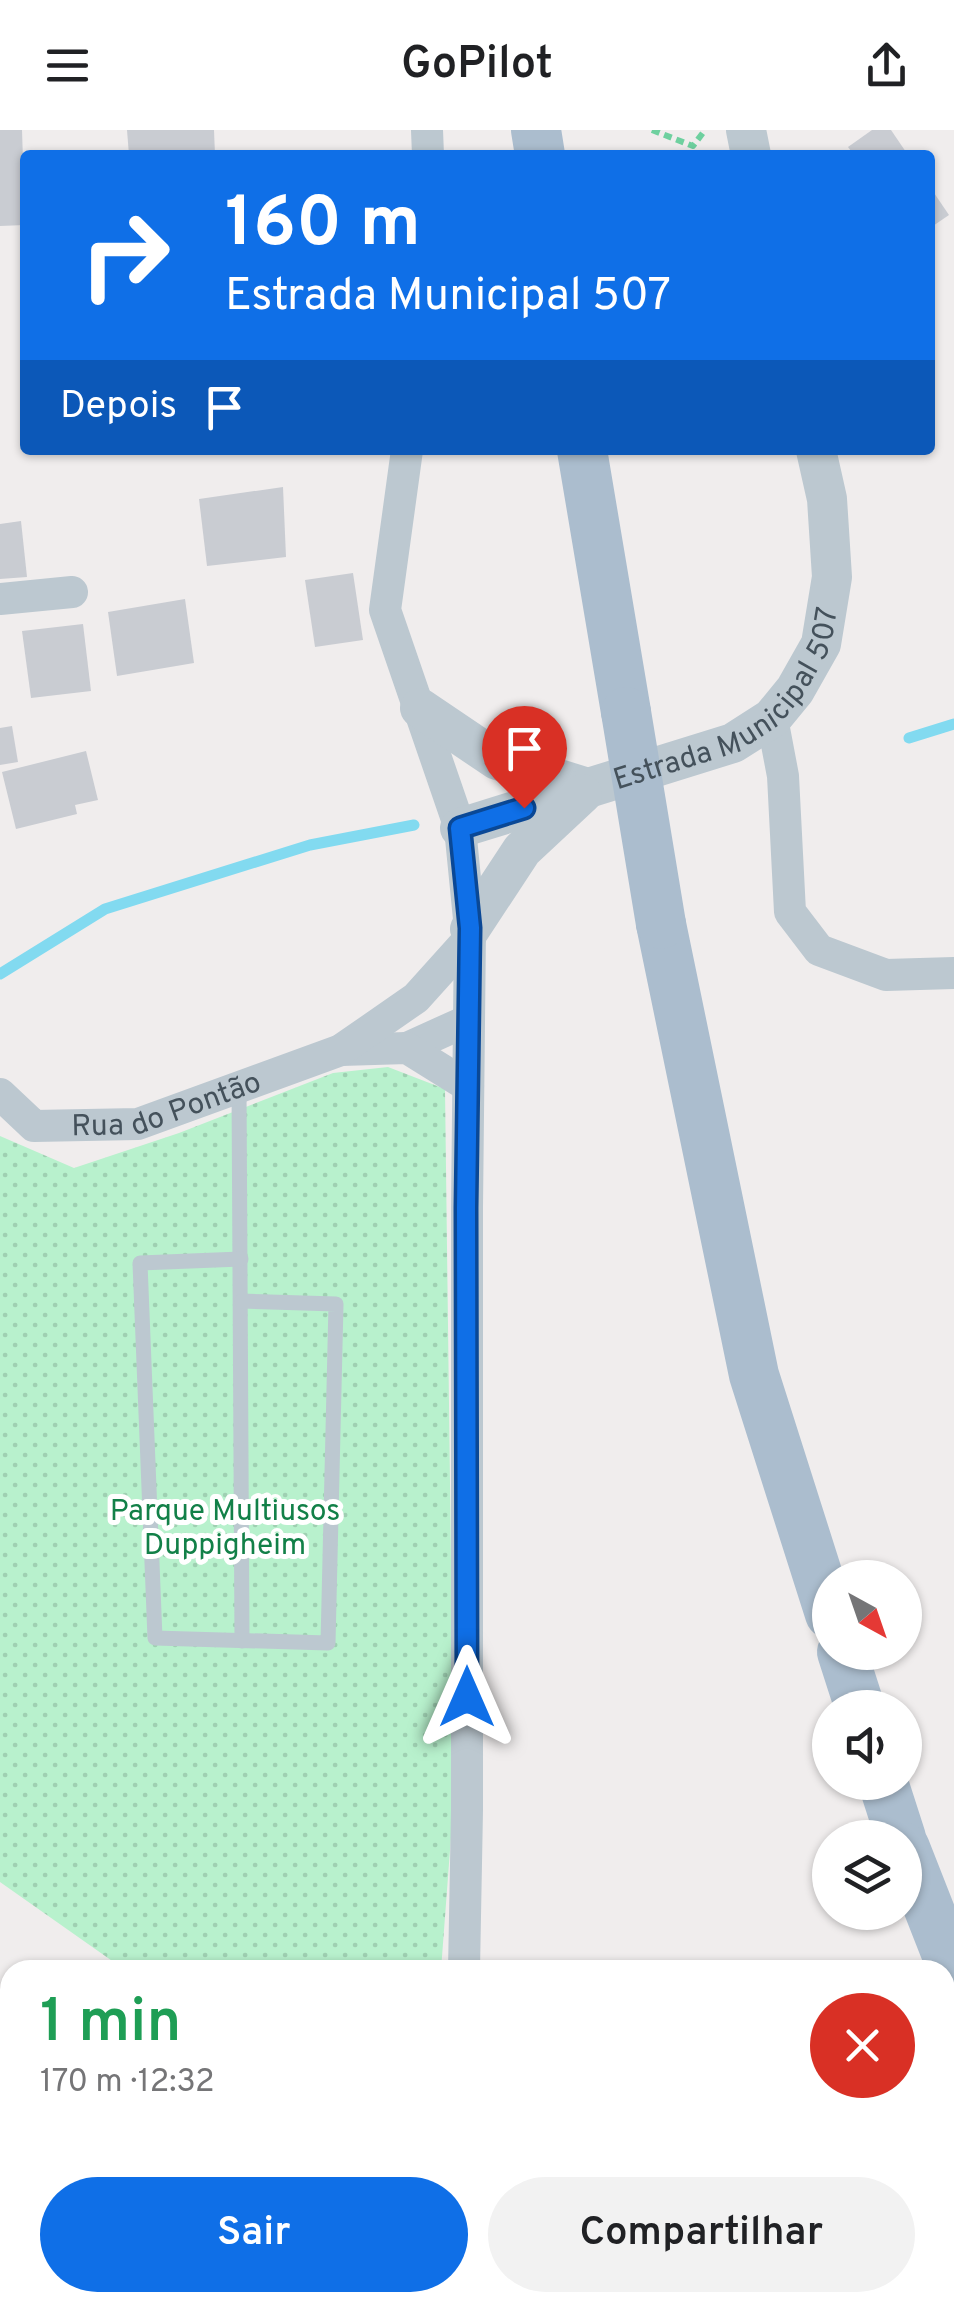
<!DOCTYPE html>
<html lang="pt">
<meta charset="utf-8">
<style>
body{margin:0;font-family:Overpass,sans-serif;background:#f2f2f2;color:#202124;height:100vh;display:flex;flex-direction:column;font-size:38px;white-space:nowrap}
*{box-sizing:border-box;margin:0}
p{font-size:32px;color:#757577}
.icon{flex:none;width:55px;height:55px;fill:none;stroke:currentColor;stroke-width:2;stroke-linecap:round;stroke-linejoin:round}
.map{position:relative;flex:1;overflow:hidden}
.sheet{position:absolute;left:0px;top:1830px;width:955px;height:352px;display:flex;flex-direction:column;background:#fff;border-radius:30px 30px 0 0;box-shadow:0 2px 8px #0004}
.sheet>*{flex:none}
.guide{position:absolute;left:20px;top:20px;width:915px;height:305px;border-radius:10px;box-shadow:0 2px 8px #0004;background:#0f6fe7;color:#fff;overflow:hidden}
.needle{width:65px;rotate:140deg}
.fabs{position:absolute;left:812px;top:1430px;display:grid;gap:20px}
.fabs a{display:grid;place-items:center;width:110px;height:110px;border-radius:50%;background:#fff;box-shadow:0 2px 8px #0004;font-size:50px}
.pin{position:absolute;display:grid;place-items:center;width:85px;height:85px;color:#fff;margin:-102px -42px;border-radius:50% 50% 50% 0;rotate:-45deg;box-shadow:0 0 10px #0007}
.pin .icon{rotate:45deg}
.me{position:absolute;width:110px;margin:-55px;rotate:0deg;stroke-linejoin:round;filter:drop-shadow(0 0 8px #0008)}
.turn{display:flex;align-items:center;gap:35px;height:210px;padding:0 40px;font-size:45px}
.turn .icon{width:130px;height:130px;stroke-width:2.5}
.turn b{display:block;font-size:70px;line-height:85px}
.then{display:flex;align-items:center;height:95px;padding:0 40px;background:#0003;gap:20px;font-size:38px}
.round{display:grid;place-items:center;flex:none;width:105px;height:105px;border-radius:52px;background:#f2f2f2}
.summary{display:flex;align-items:center;justify-content:space-between;height:170px;padding:0 40px}
h1{font-size:60px;font-weight:600;line-height:75px;color:#1e9e55}
.button{display:flex;gap:20px;margin-top:auto;padding:20px 40px}
.button a{flex:1;height:115px;border-radius:60px;background:#0f6fe7;color:#fff;font-size:40px;font-weight:600;line-height:115px;text-align:center}
.button a+a{background:#f2f2f2;color:#202124}
header{display:flex;justify-content:space-between;align-items:center;height:130px;padding:0 40px;background:#fff;font-size:45px;font-weight:600}
.map>svg:first-child{display:block}
.park{fill:url(#park-dots)}
.lines{fill:none;stroke-linecap:round;stroke-linejoin:round}
.stream{stroke:#82daf0;stroke-width:11}
.building{fill:#c9ccd2}
.path{stroke:#6ed09f;stroke-width:6;stroke-dasharray:8 5;stroke-linecap:butt}
.service{stroke:#bcc8d0;stroke-width:15}
.minor{stroke:#bcc8d0;stroke-width:32}
.tertiary{stroke:#bcc8d0;stroke-width:40}
.primary{stroke:#abbdce;stroke-width:50}
.primary-bridge{stroke:#abbdce;stroke-width:50}
.route-casing{stroke:#0a4896;stroke-width:25}
.route{stroke:#0f6fe7;stroke-width:18}
.labels{text-anchor:middle;stroke-width:10;stroke-linejoin:round;paint-order:stroke}
.street-label{font-size:30px;fill:#44515b;stroke:#fff}
.park-label{font-size:30px;fill:#128048;stroke:#fff}
</style>
<header><svg class="icon" aria-label="menu" viewBox="0 0 24 24"><path d="M4 6h16M4 12h16M4 18h16"/></svg>GoPilot<svg class="icon" aria-label="share" viewBox="0 0 24 24"><path d="M12 15V3M7 8l5-5 5 5M5 13v7h14v-7"/></svg></header>
<div class="map">
<svg width="954" height="2181" viewBox="0 0 954 2181">
<defs>
<pattern id="park-dots" width="8" height="8" patternUnits="userSpaceOnUse" patternTransform="scale(2.5)"><rect width="8" height="8" fill="#b8f1cd"/><path d="M2 2h.1M6 6h.1" fill="none" stroke="#9fd0b2" stroke-width="1.8" stroke-linecap="round"/></pattern>
</defs>
<rect width="100%" height="100%" fill="#f0eded"/>
<!-- park -->
<path class="park" d="M388,937L445,959L454,1667L441,1840H125L0,1752V1006L74,1038L179,1003L333,943Z"/>
<g class="lines">
<!-- stream -->
<g class="stream">
<path d="M909,608L954,594"/>
<path d="M0,844L105,779L310,715L414,695"/>
</g>
</g>
<!-- building -->
<g class="building">
<path d="M0,0H22L25,95L0,96Z"/>
<path d="M127,0H214L215,25H129Z"/>
<path d="M872,0H891L908,25H854L848,17Z"/>
<path d="M930,57L949,85L930,98Z"/>
<path d="M283,357L286,427L207,436L199,369Z"/>
<path d="M21,391L27,447L0,449V394Z"/>
<path d="M353,443L363,510L315,517L305,450Z"/>
<path d="M185,469L194,533L117,546L108,482Z"/>
<path d="M83,494L91,561L31,568L22,501Z"/>
<path d="M12,596L18,632L0,635V598Z"/>
<path d="M86,621L98,670L75,675L77,684L16,699L2,642Z"/>
</g>
<g class="lines">
<!-- path -->
<path class="path" d="M652,0L693,16L705,0"/>
<!-- service -->
<g class="service">
<path d="M239,957L242,1511"/>
<path d="M241,1129L140,1133L155,1508L328,1513L336,1174L242,1171"/>
</g>
<!-- minor -->
<g class="minor">
<path d="M427,0L428,25"/>
<path d="M407,320L385,480L460,698L470,799L467,1078V1680L464,1840"/>
<path d="M0,469L72,462"/>
<path d="M772,588L783,646L790,782L819,820L886,845L954,843"/>
<path d="M407,918L469,890"/>
<path d="M341,920L407,918L468,956"/>
<path id="s1" d="M0,964L34,996L138,994L341,920L416,868L470,808"/>
<path d="M434,2181L436,2172"/>
</g>
<!-- tertiary -->
<g class="tertiary">
<path d="M746,0L751,25"/>
<path d="M420,578L497,630L588,658"/>
<path id="s2" d="M460,698L733,613L772,588L795,560L821,514L832,447L827,369L816,320"/>
<path d="M470,799L522,720L582,664"/>
</g>
<!-- primary -->
<g class="primary">
<path d="M536,0L540,25"/>
<path d="M582,320L626,582"/>
<path d="M661,794L754,1245L830,1484"/>
<path d="M842,1522L860,1578"/>
<path d="M883,1652L901,1708"/>
<path d="M905,1718L954,1843"/>
</g>
<!-- primary-bridge -->
<path class="primary-bridge" d="M626,582L661,794"/>
</g>
<g class="lines">
<!-- route casing -->
<g class="route-casing">
<path id="route" d="M467,1567L466,1078L470,798L460,698L524,678"/>
</g>
<!-- route -->
<use href="#route" class="route"/>
</g>
<g class="labels">
<!-- street labels -->
<g class="street-label">
<text dy="10" stroke="none"><textPath href="#s2" startOffset="310">Estrada Municipal 507</textPath></text>
<text dy="10" stroke="none"><textPath href="#s1" startOffset="182">Rua do Pontão</textPath></text>
</g>
<!-- park labels -->
<g class="park-label">
<text x="225" y="1390">Parque Multiusos<tspan x="225" dy="34">Duppigheim</tspan></text>
</g>
</g>
</svg>
<div class="fabs">
<a><svg class="needle" viewBox="-14 -14 28 28"><path d="M0-13l5 13h-10z" fill="#e53935"/><path d="M0 13l5-13h-10z" fill="#757577"/></svg></a>
<a><svg class="icon" aria-label="sound" viewBox="0 0 24 24"><path d="M4 9h4l5-4v14l-5-4H4zM17 9q2 3 0 6"/></svg></a>
<a><svg class="icon" aria-label="layers" viewBox="0 0 24 24"><path d="M12 4l9 5-9 5-9-5zM3 14l9 5 9-5"/></svg></a>
</div>
<div class="pin" style="left:524px;top:678px;background:#d93025"><svg class="icon" aria-label="arrive" viewBox="0 0 24 24"><path d="M6 21V4h12l-3 4 3 4H6"/></svg></div>
<svg class="me" style="left:467px;top:1567px" viewBox="-20 -20 40 40"><path d="M0-17L14 15 0 8-14 15z" fill="#0f6fe7" stroke="#fff" stroke-width="4"/></svg>
<div class="guide">
<div class="turn"><svg class="icon" aria-label="right" viewBox="0 0 24 24"><path d="M7 20v-9h11M14 6l5 5-5 5"/></svg><div><b>160 m</b>Estrada Municipal 507</div></div>
<div class="then">Depois<svg class="icon" aria-label="arrive" viewBox="0 0 24 24"><path d="M6 21V4h12l-3 4 3 4H6"/></svg></div>
</div>
<section class="sheet">
<div class="summary"><div><h1>1 min</h1><p>170 m · 12:32</p></div><a class="round" style="background:#d93025;color:#fff"><svg class="icon" aria-label="close" viewBox="0 0 24 24"><path d="M6 6l12 12M18 6L6 18"/></svg></a></div>
<div class="button"><a>Sair</a><a>Compartilhar</a></div>
</section>
</div>
